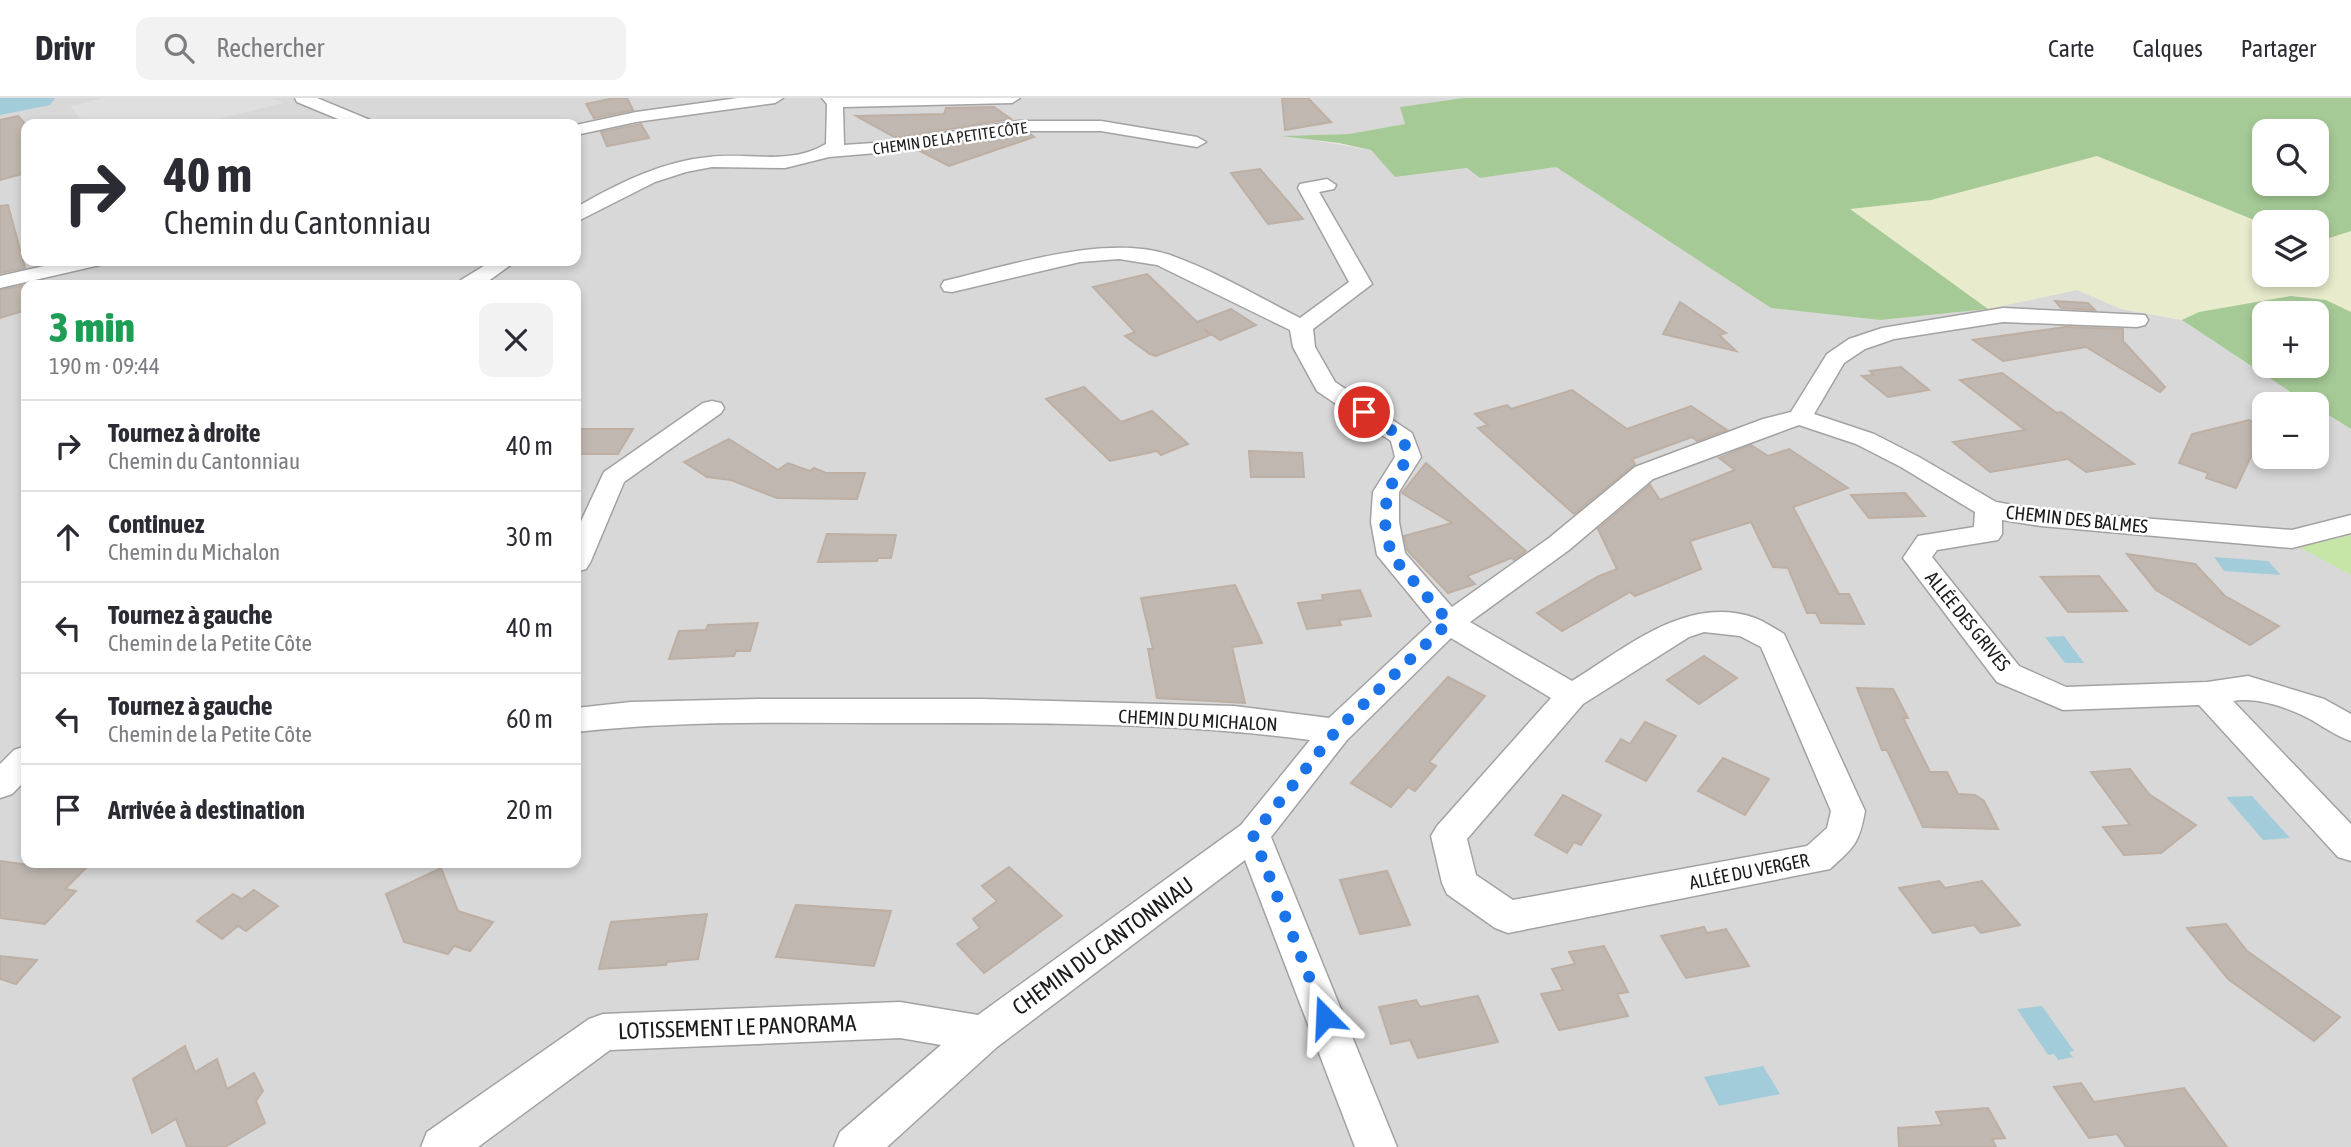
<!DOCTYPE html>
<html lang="fr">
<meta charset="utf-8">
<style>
body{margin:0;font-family:"Asap Condensed",sans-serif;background:#f2f2f3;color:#2b2b33;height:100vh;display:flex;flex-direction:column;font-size:26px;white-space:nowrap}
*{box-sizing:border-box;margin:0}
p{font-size:23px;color:#7c7c81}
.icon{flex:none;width:38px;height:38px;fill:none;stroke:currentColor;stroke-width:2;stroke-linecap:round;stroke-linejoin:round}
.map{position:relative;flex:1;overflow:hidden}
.sheet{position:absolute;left:21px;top:182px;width:560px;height:588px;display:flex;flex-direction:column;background:#fff;border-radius:14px;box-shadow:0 4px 10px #0003}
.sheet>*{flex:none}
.banner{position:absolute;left:21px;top:21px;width:560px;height:147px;border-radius:14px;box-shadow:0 4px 10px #0003;background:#fff;color:#2b2b33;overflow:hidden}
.controls{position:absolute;left:2252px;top:21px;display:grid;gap:14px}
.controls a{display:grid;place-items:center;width:77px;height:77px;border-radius:14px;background:#fff;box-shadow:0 4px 10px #0003;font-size:35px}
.pin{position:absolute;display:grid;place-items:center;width:60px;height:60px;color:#fff;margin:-30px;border:4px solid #fff;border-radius:50%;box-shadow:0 2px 7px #0007}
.me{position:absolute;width:77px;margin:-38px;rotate:339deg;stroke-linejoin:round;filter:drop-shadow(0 0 5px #0008)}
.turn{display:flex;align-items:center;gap:24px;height:147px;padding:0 28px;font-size:32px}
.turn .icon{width:91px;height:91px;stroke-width:2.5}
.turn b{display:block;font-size:49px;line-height:60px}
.round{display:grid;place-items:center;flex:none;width:74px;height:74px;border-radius:14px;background:#f2f2f3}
.overview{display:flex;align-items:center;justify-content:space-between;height:119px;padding:0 28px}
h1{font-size:42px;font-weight:800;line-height:52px;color:#1e9e55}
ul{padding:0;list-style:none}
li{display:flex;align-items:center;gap:21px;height:91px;padding:0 28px;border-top:2px solid #e1e1e2}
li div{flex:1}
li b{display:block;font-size:26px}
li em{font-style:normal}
header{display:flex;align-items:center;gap:42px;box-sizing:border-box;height:98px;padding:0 35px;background:#fff;border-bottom:2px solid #e1e1e2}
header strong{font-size:33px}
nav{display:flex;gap:38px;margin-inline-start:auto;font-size:24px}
.search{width:490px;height:63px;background:#f2f2f3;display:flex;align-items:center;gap:18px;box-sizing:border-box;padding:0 24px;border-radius:14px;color:#7c7c81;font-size:26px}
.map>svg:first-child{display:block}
.residential{fill:#d9d8d8;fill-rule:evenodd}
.farmland{fill:#e8ebcc}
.grass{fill:#c5e6a7}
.forest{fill:#a5ca96;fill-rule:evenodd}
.parking{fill:#dfdfdf}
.water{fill:#a2ccd9}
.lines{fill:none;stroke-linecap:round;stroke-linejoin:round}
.river{fill:#a2ccd9;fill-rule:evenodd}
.building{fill:#c0b8b0;stroke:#bdafa3;stroke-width:2}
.street-casing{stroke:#a2a2a2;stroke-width:3}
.street{fill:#fff;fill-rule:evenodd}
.route{stroke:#1a73e8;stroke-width:12;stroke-dasharray:0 21.6}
.labels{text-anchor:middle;stroke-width:5;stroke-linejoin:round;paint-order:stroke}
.far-street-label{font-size:16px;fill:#1b1b1b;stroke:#fff}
.street-label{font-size:19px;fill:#1b1b1b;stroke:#fff}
.near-street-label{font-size:23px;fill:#1b1b1b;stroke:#fff}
</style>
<header>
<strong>Drivr</strong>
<div class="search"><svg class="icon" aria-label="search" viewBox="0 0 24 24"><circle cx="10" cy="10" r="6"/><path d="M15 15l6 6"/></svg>Rechercher</div>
<nav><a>Carte</a><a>Calques</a><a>Partager</a></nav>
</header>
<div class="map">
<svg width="2351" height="1049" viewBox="0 0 2351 1049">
<rect width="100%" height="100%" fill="#ece8e0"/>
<!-- residential -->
<path class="residential" d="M0,0H1463L1401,9L1406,26L1349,36L1288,38L1371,52L1396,79L1468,70L1480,80L1556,69L1771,210L1880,222L1987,211L2077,192L2121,211L2182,222L2310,306H2264V359H2317V311L2351,331V437L2300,449L2351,477V1049H0ZM26,26H576V163H26ZM26,187H576V765H26Z"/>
<!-- farmland -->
<path class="farmland" d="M2097,57L2264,126V177H2317V144L2351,133V214L2326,202L2291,198L2199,214L2182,222L2121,211L2077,192L1988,211L1849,111L1931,102Z"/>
<!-- grass -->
<path class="grass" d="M2351,437V477L2299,449Z"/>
<!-- forest -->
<g class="forest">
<path d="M1463,0H2351V133L2317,144V124L2264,126L2097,58L1931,102L1850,111L1988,211L1880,222L1771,210L1556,69L1480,80L1467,70L1395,79L1371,52L1339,45L1281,38L1349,36L1405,26L1400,9ZM2264,33H2317V86H2264Z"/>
<path d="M2291,198L2326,202L2351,214V331L2317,310V306H2310L2295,297L2182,222L2199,214ZM2264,215H2317V268H2264Z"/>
</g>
<!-- parking -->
<path class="parking" d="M104,0H272L284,5L197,26H86L70,8Z"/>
<!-- water -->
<g class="water">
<path d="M2214,459L2268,463L2281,477L2224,473Z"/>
<path d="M2064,538L2084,565H2065L2045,539Z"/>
<path d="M2252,698L2290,740L2263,742L2226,699Z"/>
<path d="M2042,908L2074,953L2069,954L2073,959L2058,962L2054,956L2048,957L2017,911Z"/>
<path d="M1763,968L1780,996L1719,1008L1704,979Z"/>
</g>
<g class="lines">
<!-- river -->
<path class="river" d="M0,0H55L50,7L0,17Z"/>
</g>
<!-- building -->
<g class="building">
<path d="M614,0H627L633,12L594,20L586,6Z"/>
<path d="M1282,0H1308L1331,24L1285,32Z"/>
<path d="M994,9L1011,21L896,40L856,18L944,16L946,10Z"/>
<path d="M18,18L26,27V75L0,82V22Z"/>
<path d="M641,26L649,40L607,48L601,34Z"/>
<path d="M1018,36H1030L1034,39L949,68L918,52Z"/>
<path d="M1260,71L1303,121L1268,126L1231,75Z"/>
<path d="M8,107L25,170L0,175V108Z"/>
<path d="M1147,176L1197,224L1231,211L1256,227L1220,242L1204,231L1210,237L1156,258L1150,256L1125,238L1135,234L1093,189Z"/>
<path d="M26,187V212L0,220V192Z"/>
<path d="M2055,203L2088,205L2095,212L2061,210Z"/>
<path d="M1680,204L1726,235L1719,237L1736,253L1663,236Z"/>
<path d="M2065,229L2123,231V243L2165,289L2160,294L2086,249L2003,263L1973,242Z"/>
<path d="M1901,269L1929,292L1888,299L1862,278L1874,277L1870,273Z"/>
<path d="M2002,275L2057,315L2061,314L2134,366L2086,374L2068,361L1990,374L1953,344L2025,332L1960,282Z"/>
<path d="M1084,289L1121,324L1152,313L1188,346L1161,357L1157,353L1110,363L1046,301Z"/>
<path d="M1572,292L1627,331L1691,308L1727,332L1697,343L1692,339L1632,361L1635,366L1574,416L1478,330L1488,327L1475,316L1507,307L1511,311Z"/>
<path d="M2249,322L2264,331L2236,390L2206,380L2208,375L2179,365L2192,336Z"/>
<path d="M581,331H633L618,356H576V340Z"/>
<path d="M729,341L778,372L788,365L810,373L814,370L826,375H865L857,401L777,400L731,382L707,379L684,364Z"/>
<path d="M1751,347L1768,358L1789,351L1848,390L1793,409L1839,496H1849L1864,526L1821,525L1816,515H1807L1788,470L1773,469L1751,424L1690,443L1701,471L1635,498L1630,494L1562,533L1537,515L1597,479L1617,471L1598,431L1650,387L1660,402L1735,372L1719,360Z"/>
<path d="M1249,353L1302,355L1304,379H1251Z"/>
<path d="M1426,365L1497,428L1526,453L1514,462L1511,460L1467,478L1475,486L1448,495L1407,452L1404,438L1452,425L1402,395Z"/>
<path d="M1905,395L1925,418L1869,420L1851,397Z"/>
<path d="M827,436L896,437L891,460H878L877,463L818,464Z"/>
<path d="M2127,456L2195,466L2225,498L2279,528L2250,547L2156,492Z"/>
<path d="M2099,478L2127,513L2068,514L2041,479Z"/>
<path d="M1235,487L1262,545L1232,549L1245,605L1157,600L1148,551H1153L1141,500Z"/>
<path d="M1360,492L1371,518L1339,522L1341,527L1307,531L1298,505L1323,502L1322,497Z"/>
<path d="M758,525L750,553H736L734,558L669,561L679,533L706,532L708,527Z"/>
<path d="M1704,558L1737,580L1699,606L1667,582Z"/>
<path d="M1448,579L1485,598L1429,664L1436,668L1415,693L1408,689L1391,709L1351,685Z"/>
<path d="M1857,590L1893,591L1908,620H1903L1930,674H1947L1958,696L1975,697L1984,703L1998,731L1923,729L1887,652H1882Z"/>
<path d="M1645,624L1676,638L1646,683L1606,663L1621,641L1630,646Z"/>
<path d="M1723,660L1769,681L1745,717L1698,693Z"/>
<path d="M2130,671L2149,696L2196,727L2161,755L2124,757L2103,729L2130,727L2091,674Z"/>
<path d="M1563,697L1601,717L1581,747L1574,744L1567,755L1535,737Z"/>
<path d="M0,763L51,770L57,765H91L65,791L76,793L45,826L0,820Z"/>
<path d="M1009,769L1062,818L984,875L957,846L980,830L973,821L997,803L982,788Z"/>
<path d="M441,770L458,813L493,824L470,853L454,848L448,856L404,844L386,796Z"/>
<path d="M1387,773L1410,827L1360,836L1340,782Z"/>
<path d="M1939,783L1945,790L1982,783L2020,827L1981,835L1974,827L1933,835L1899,790Z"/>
<path d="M254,792L278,808L246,833L238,828L222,841L197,823L233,796L242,801Z"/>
<path d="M796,807L891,813L874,868L776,859Z"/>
<path d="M707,816L698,861L667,864L666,867L599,871L611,824Z"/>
<path d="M2226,826L2247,853L2340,919L2314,943L2228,881L2187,830Z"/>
<path d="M1704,829L1707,835L1726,831L1749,868L1686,880L1661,838Z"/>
<path d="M1604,848L1628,894L1617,896L1628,918L1559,932L1541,896L1563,892L1552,871L1575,866L1569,854Z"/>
<path d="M0,858L37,862L16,886L0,881Z"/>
<path d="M1478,898L1498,944L1418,960L1410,942L1391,946L1379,909L1416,902L1420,909Z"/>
<path d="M185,948L195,974L217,961L227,991L254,975L263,993L256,1003L265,1025L225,1049H187L176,1021L152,1035L133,981Z"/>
<path d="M2081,985L2094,1004L2184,990L2227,1049H2126L2117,1036L2089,1040L2054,989Z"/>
<path d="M1988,1010L2005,1040L1992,1041L1996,1049H1899L1898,1030L1942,1027L1936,1014Z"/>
</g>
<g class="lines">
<!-- street casing -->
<g class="street-casing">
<g id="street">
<path d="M295,0H317L370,22L373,26H350L297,4Z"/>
<path d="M738,0H783L775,5L636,24L576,37V27L636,14Z"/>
<path d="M822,0H1020L1012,5L843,9L844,47L888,44L1018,23H1101L1197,39L1206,44L1197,49L1101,33H1018L888,54L829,59L785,70L712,69L686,74L655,84L576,124V110L582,106C621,84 664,63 709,59C750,54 789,68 826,46L827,6Z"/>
<path d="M1327,81L1336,87L1334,91L1319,94L1372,186L1313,231L1315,249L1335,284L1412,335L1421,359L1399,394V424L1405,455L1452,509L1549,440L1635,369L1763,321L1791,314L1827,256L1849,241L1882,230L2003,210L2145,217L2148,222L2145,227L2137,229L2003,224L1894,241L1865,251L1844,265L1814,316L1874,336L1919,359L1996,404L2041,412L2292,432L2351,417V435L2292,450L2041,428L2002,422V436L1998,442L1937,452L1932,459L2019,568L2066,589L2207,584L2248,578L2324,601L2351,616V643C2333,637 2319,625 2302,617C2282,608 2255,599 2233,603L2351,726V763L2338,759L2199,607L2063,612L1997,584L1903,460L1918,438L1974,429L1975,414L1901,369L1856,346L1799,327L1653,381L1569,452L1470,524L1572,583C1626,550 1687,496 1755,520C1765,524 1774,530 1784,536L1865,713C1859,746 1854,749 1830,771L1508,835L1495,830L1447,796L1442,785L1431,738L1437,728L1551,600L1451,540L1347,642L1271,739L1397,1049H1355L1245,762L997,949L887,1049H834L840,1034L941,947L900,940L610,952L478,1049H421L427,1034L589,921L603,916L900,904L978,917L1241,727L1310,642C1174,624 1035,625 898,625C791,625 683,622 576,634V610L631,604L758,601H981L1234,608L1329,620L1432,524L1377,457L1371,424L1373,394L1395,359L1391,343L1317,293L1293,249L1290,232L1157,167L1119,161L1080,164L952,194L944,193L941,188L944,183C1008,168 1107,135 1170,157C1215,173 1257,198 1300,220L1349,184L1298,90L1300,86ZM1704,534L1740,538L1761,549L1831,713L1827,730L1807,748L1513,802L1476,777L1467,741L1583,606L1689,539Z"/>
<path d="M66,163H103L100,167L0,190V178Z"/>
<path d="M492,163H516L483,187H459L461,182Z"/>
<path d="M712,303L721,305L724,310L721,315L624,384L590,465L586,471L576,474V434L604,374L703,305Z"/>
<path d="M26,648V682L12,696L0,700V666L14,652Z"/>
</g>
</g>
<!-- street -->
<use href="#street" class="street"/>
</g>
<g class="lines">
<!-- route -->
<path class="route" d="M1325,919L1253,737L1336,633L1449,524L1391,457L1385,425L1387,394L1408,359L1403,340L1364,314"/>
</g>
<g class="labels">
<!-- far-street labels -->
<g class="far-street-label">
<text transform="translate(950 40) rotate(-8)" y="6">CHEMIN DE LA PETITE CÔTE</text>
</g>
<!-- street labels -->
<g class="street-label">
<text transform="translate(2077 421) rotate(6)" y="7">CHEMIN DES BALMES</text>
<text transform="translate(1968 523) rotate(51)" y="7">ALLÉE DES GRIVES</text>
<text transform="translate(1198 622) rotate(3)" y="7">CHEMIN DU MICHALON</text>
<text transform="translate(1749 773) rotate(-11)" y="7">ALLÉE DU VERGER</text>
</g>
<!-- near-street labels -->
<g class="near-street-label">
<text transform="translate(1103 848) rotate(-36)" y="8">CHEMIN DU CANTONNIAU</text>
<text transform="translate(737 929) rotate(-2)" y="8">LOTISSEMENT LE PANORAMA</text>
</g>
</g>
</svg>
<div class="controls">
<a><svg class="icon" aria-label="search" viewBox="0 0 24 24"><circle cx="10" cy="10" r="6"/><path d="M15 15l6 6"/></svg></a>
<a><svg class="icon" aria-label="layers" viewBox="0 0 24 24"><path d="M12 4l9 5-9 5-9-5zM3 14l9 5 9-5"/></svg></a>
<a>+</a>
<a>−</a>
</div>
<div class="pin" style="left:1364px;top:314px;background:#d93025"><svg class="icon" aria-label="arrive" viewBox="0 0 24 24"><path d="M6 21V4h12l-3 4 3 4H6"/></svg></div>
<svg class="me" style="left:1325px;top:919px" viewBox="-20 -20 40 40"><path d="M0-17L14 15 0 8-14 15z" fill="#1a73e8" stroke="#fff" stroke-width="4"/></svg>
<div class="banner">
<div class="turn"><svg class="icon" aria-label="right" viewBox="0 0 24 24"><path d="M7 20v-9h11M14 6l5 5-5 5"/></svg><div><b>40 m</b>Chemin du Cantonniau</div></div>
</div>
<section class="sheet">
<div class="overview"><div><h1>3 min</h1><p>190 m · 09:44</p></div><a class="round"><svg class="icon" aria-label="close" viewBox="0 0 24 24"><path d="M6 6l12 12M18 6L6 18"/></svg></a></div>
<ul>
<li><svg class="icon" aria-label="right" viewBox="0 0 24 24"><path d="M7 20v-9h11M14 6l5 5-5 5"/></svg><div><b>Tournez à droite</b><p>Chemin du Cantonniau</p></div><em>40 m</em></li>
<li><svg class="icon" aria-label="ahead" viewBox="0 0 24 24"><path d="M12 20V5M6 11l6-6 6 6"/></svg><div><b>Continuez</b><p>Chemin du Michalon</p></div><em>30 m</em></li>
<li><svg class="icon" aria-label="left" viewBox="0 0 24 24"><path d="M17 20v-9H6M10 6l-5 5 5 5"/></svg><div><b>Tournez à gauche</b><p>Chemin de la Petite Côte</p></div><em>40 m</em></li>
<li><svg class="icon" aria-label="left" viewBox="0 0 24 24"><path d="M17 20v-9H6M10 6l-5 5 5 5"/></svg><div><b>Tournez à gauche</b><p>Chemin de la Petite Côte</p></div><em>60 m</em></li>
<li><svg class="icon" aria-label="arrive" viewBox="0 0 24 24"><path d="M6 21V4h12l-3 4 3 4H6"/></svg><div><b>Arrivée à destination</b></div><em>20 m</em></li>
</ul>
</section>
</div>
